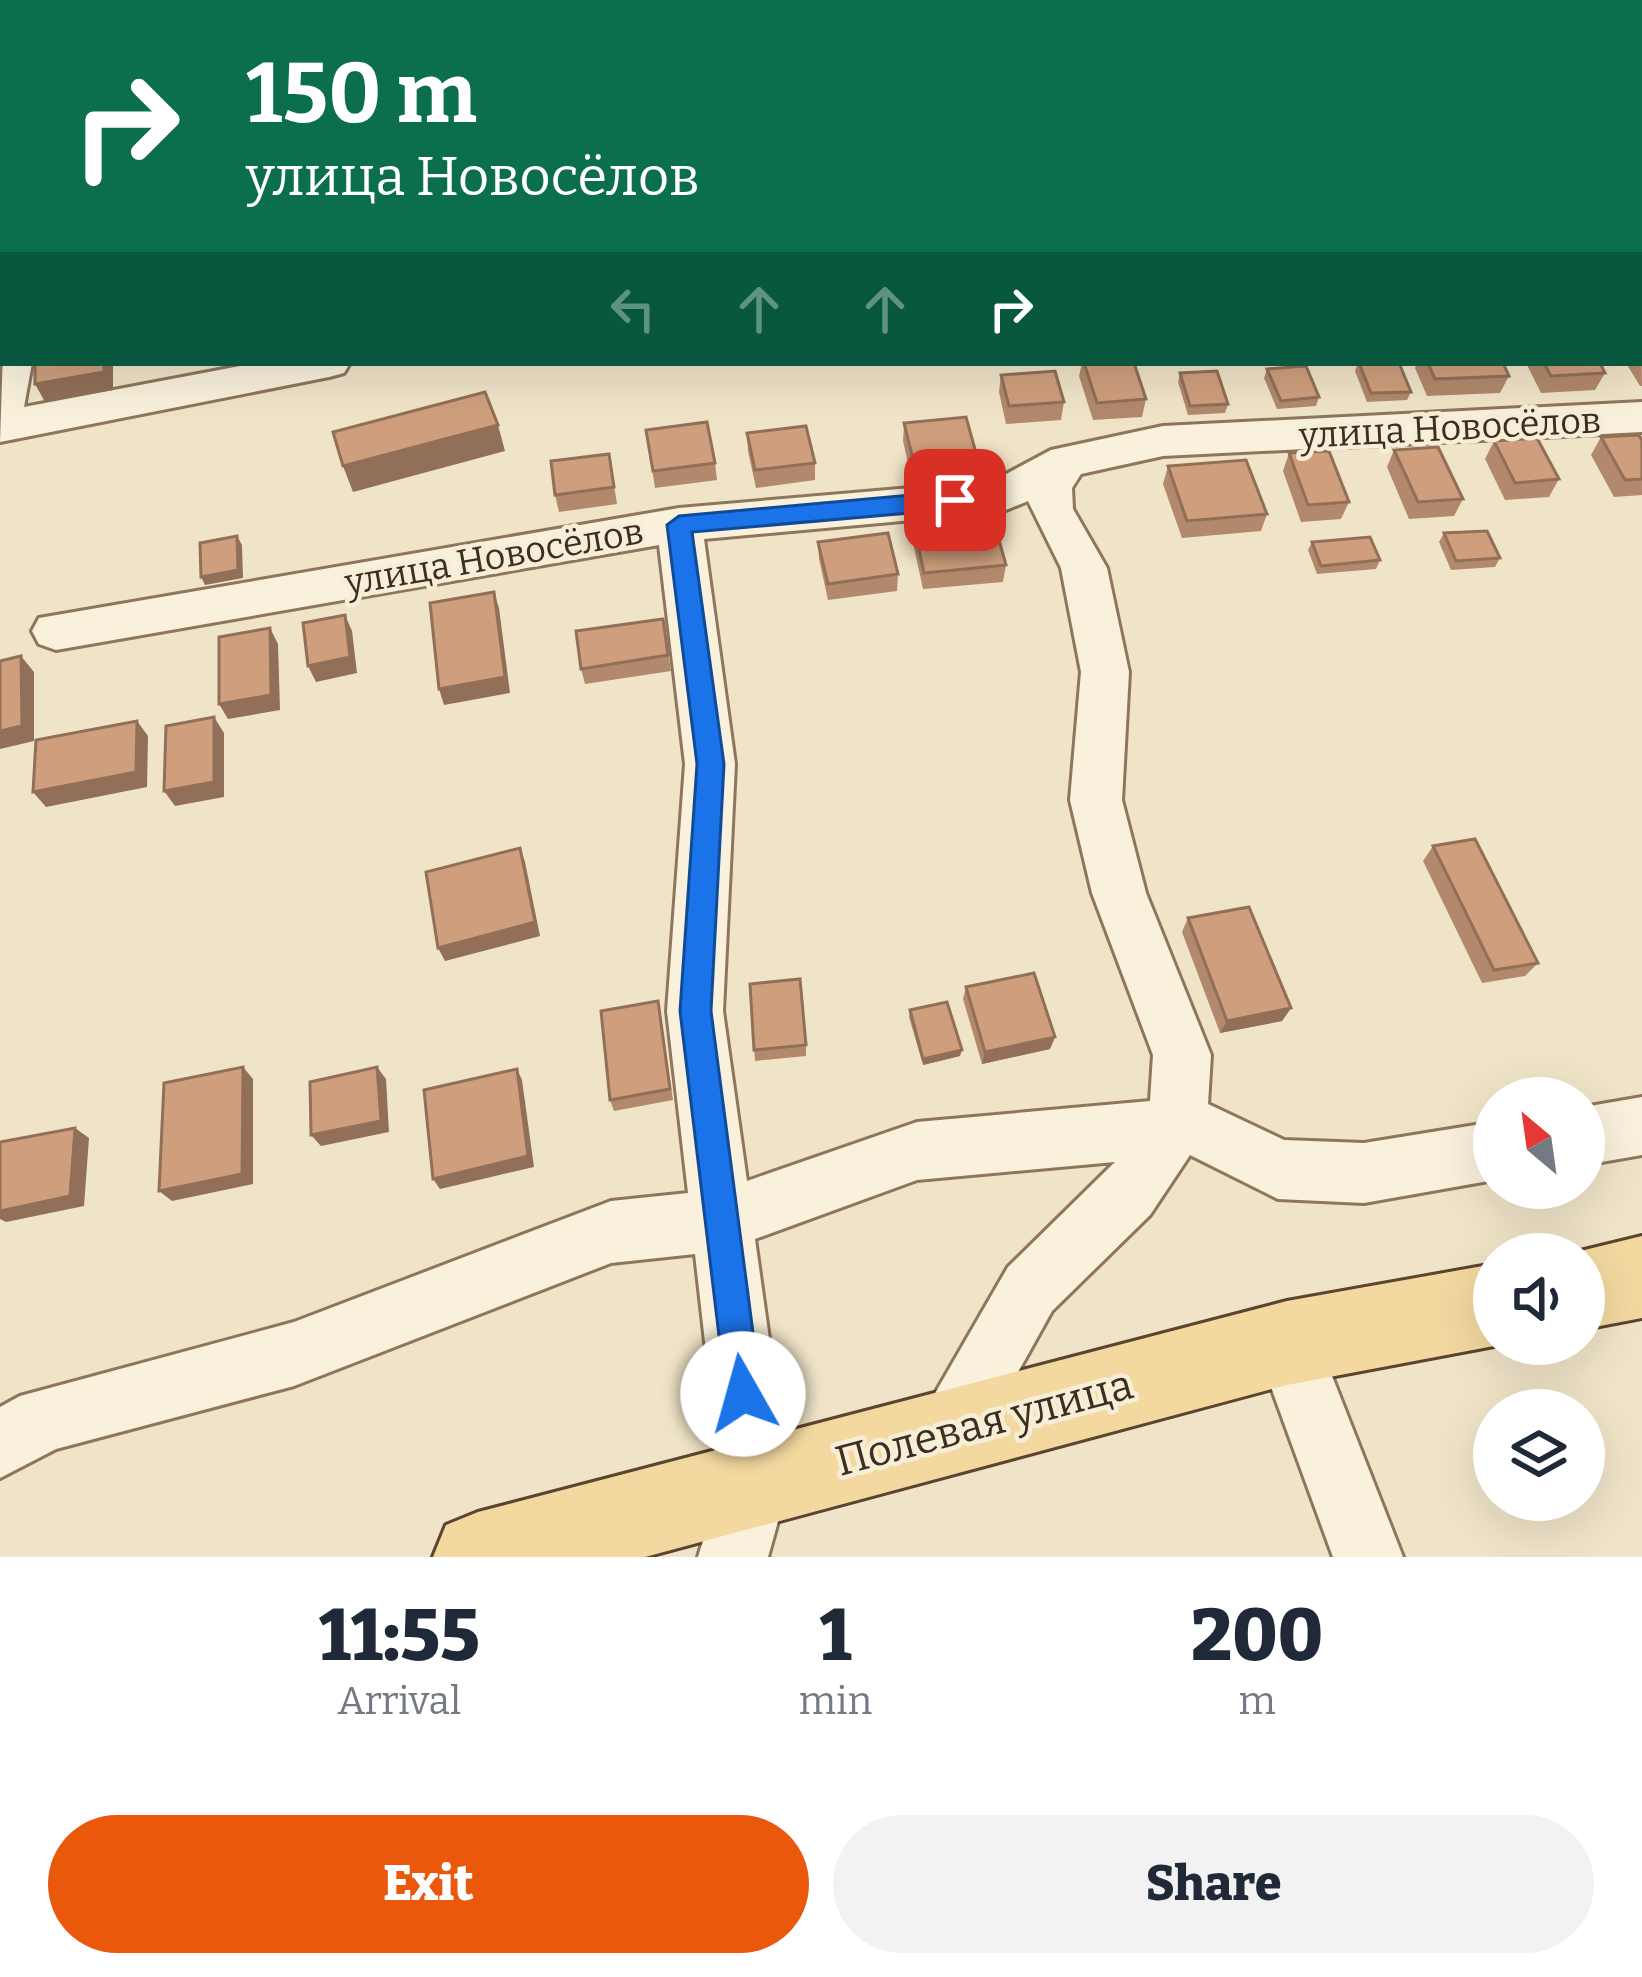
<!DOCTYPE html>
<meta charset="utf-8">
<style>
body{margin:0;font-family:Bitter,serif;background:#f2f2f3;color:#1f2937;height:100vh;display:flex;flex-direction:column;font-size:45px;white-space:nowrap}
*{box-sizing:border-box;margin:0}
p{font-size:39px;color:#747a83}
.icon{flex:none;width:66px;height:66px;fill:none;stroke:currentColor;stroke-width:2;stroke-linecap:round;stroke-linejoin:round}
.map{position:relative;height:1557px;overflow:hidden}
.sheet{display:flex;flex-direction:column;background:#fff;flex:1}
.sheet>*{flex:none}
.top-card{position:absolute;left:0px;top:0px;width:1644px;height:366px;box-shadow:0 12px 48px #0002;background:#0b6e4f;color:#fff;overflow:hidden}
.needle{width:78px;rotate:331deg}
.fabs{position:absolute;left:1473px;top:1077px;display:grid;gap:24px}
.fabs a{display:grid;place-items:center;width:132px;height:132px;border-radius:50%;background:#fff;box-shadow:0 12px 48px #0002;font-size:60px}
.pin{position:absolute;display:grid;place-items:center;width:102px;height:102px;color:#fff;margin:-51px;border-radius:24px;box-shadow:0 6px 18px #0006}
.me{position:absolute;width:132px;margin:-66px;rotate:353deg;stroke-linejoin:round;filter:drop-shadow(0 0 9px #0008)}
.turn{display:flex;align-items:center;gap:42px;height:252px;padding:0 48px;font-size:54px}
.turn .icon{width:156px;height:156px;stroke-width:2.5}
.turn b{display:block;font-size:84px;line-height:102px}
.lanes{display:flex;align-items:center;height:114px;padding:0 48px;background:#0003;justify-content:center;gap:60px;direction:ltr}
.lanes .off{opacity:.35}
.eta{display:flex;justify-content:space-evenly;align-items:center;height:204px;text-align:center}
.eta b{font-size:72px;font-weight:800;line-height:84px}
.primary-button{display:flex;gap:24px;margin-top:auto;padding:24px 48px}
.primary-button a{flex:1;height:138px;border-radius:72px;background:#ea580c;color:#fff;font-size:48px;font-weight:800;line-height:138px;text-align:center}
.primary-button a+a{background:#f2f2f3;color:#1f2937}
.map>svg:first-child{display:block}
.lines{fill:none;stroke-linecap:round;stroke-linejoin:round}
.minor-casing{stroke:#8d765c;stroke-width:6}
.major-casing{stroke:#5b4430;stroke-width:6}
.minor{fill:#faf1dc;fill-rule:evenodd}
.major{fill:#f3d9a0;fill-rule:evenodd}
.wall{fill:#b2896c}
.shaded-wall{fill:#916f58}
.building{fill:#cf9f7d;stroke:#916f58;stroke-width:3}
.route{fill:#1a73e8;stroke:#114b97;stroke-width:3}
.labels{text-anchor:middle;stroke-width:9;stroke-linejoin:round;paint-order:stroke}
.street-label{font-size:36px;fill:#3d2e20;stroke:#f7eed8}
.near-street-label{font-size:42px;fill:#3d2e20;stroke:#f7eed8}
</style>
<div class="map">
<svg width="1642" height="1557" viewBox="0 0 1642 1557">
<rect width="100%" height="100%" fill="#f0e4c8"/>
<g class="lines">
<!-- minor casing -->
<g class="minor-casing">
<g id="minor">
<rect x="1641" y="137" width="1" height="22"/>
<path d="M3,235V259L0,260V236Z"/>
<path d="M0,272L3,273V304L0,303Z"/>
<path d="M3,351V363H32L24,407L256,363H350L344,373L329,377L0,442Z"/>
<path d="M1642,402V432L1163,456L1081,474L1072,488L1073,509L1107,568L1129,672L1122,800L1146,893L1211,1055L1208,1104L1284,1140L1364,1143L1494,1122V1180L1364,1203L1278,1199L1190,1155L1150,1215L1052,1311L972,1455L949,1465L926,1455L916,1432L926,1409L1008,1267L1115,1162L917,1180L755,1239L789,1482L768,1557H698L721,1482L695,1254L611,1263L294,1386L56,1449L0,1478V1407L20,1396L294,1322L611,1201L688,1193L667,1011L685,764L659,545L56,650L39,644L32,631L39,618L679,508L993,481L1051,450L1163,426ZM1028,501L1061,568L1081,672L1070,800L1092,893L1153,1055L1150,1101L917,1122L747,1181L723,1011L735,764L704,539L1001,512Z"/>
<path d="M1642,1097V1155L1584,1165V1107Z"/>
<path d="M1287,1311L1310,1320L1403,1557H1333L1255,1343L1264,1320Z"/>
</g>
</g>
<!-- major casing -->
<g class="major-casing">
<g id="major">
<path d="M1642,1236V1318L1584,1329V1254H1568Z"/>
<path d="M1494,1264V1344H1499L1494,1346L1287,1385L645,1557H433L446,1525L478,1512L1287,1301Z"/>
</g>
</g>
<!-- minor -->
<use href="#minor" class="minor"/>
<!-- major -->
<use href="#major" class="major"/>
</g>
<!-- wall -->
<g class="wall">
<path d="M1641,319L1642,386H1640L1626,363H1641Z"/>
<path d="M1082,363H1134L1146,399L1142,417L1093,420L1079,376Z"/>
<path d="M1358,363L1411,392L1407,400L1367,402L1355,371Z"/>
<path d="M1417,363H1503L1509,376L1500,393L1427,396L1415,368Z"/>
<path d="M1526,363H1600L1605,373L1595,390L1541,393Z"/>
<path d="M1267,369L1319,397L1316,406L1277,409L1264,378Z"/>
<path d="M1180,373L1228,404L1225,413L1188,415L1178,382Z"/>
<path d="M1001,375L1064,402L1061,420L1006,424L999,392Z"/>
<path d="M904,423L976,453L974,470L911,476L903,441Z"/>
<path d="M646,430L715,463L717,480L655,488Z"/>
<path d="M747,433L815,463V480L756,488L748,451Z"/>
<path d="M1601,437L1642,441V495L1614,497L1591,455Z"/>
<path d="M1494,441L1559,479L1549,497L1505,500L1485,459Z"/>
<path d="M1394,450L1463,499L1454,516L1409,519L1387,467Z"/>
<path d="M1289,453L1349,502L1341,519L1301,522L1283,471Z"/>
<path d="M609,454L617,504L559,512L555,495Z"/>
<path d="M1168,466L1267,514L1261,531L1182,538L1163,484Z"/>
<path d="M914,526L1006,565L1003,582L923,589L913,543Z"/>
<path d="M1444,533L1500,558L1495,567L1451,570L1439,542Z"/>
<path d="M818,542L898,574L897,591L828,600L819,559Z"/>
<path d="M1312,542L1380,560L1376,569L1317,574L1308,550Z"/>
<path d="M663,619L671,671L585,684L581,669Z"/>
<path d="M1433,846L1538,963L1525,976L1482,983L1423,861Z"/>
<path d="M1188,918L1291,1008L1282,1021L1220,1033L1182,932Z"/>
<path d="M750,984L806,1045V1056L755,1061Z"/>
<path d="M966,987L1055,1037L1050,1049L982,1064L963,999Z"/>
<path d="M658,1001L673,1100L614,1111L610,1100Z"/>
<path d="M910,1010L960,1056L923,1065L909,1017Z"/>
</g>
<!-- shaded-wall -->
<g class="shaded-wall">
<path d="M3,199V228H0V200Z"/>
<path d="M104,363H113V390L45,402L35,384Z"/>
<path d="M498,425L505,451L353,492L343,466Z"/>
<path d="M237,536L242,545L243,578L205,585L201,577Z"/>
<path d="M494,592L499,608L510,693L444,705L439,689Z"/>
<path d="M345,615L352,631L357,673L316,682L308,666Z"/>
<path d="M270,628L278,644L280,710L228,719L219,704Z"/>
<path d="M21,656L34,672V741L0,749V731Z"/>
<path d="M214,717L224,733V797L175,806L164,791Z"/>
<path d="M137,721L148,736L147,787L46,807L33,792Z"/>
<path d="M520,848L525,862L540,936L445,961L438,948Z"/>
<path d="M1291,1008L1282,1021L1220,1033L1227,1021Z"/>
<path d="M1055,1037L1050,1049L982,1064L985,1052Z"/>
<path d="M962,1050L960,1056L923,1065V1059Z"/>
<path d="M243,1067L253,1079V1184L172,1201L159,1191Z"/>
<path d="M377,1067L386,1079L389,1132L321,1146L311,1135Z"/>
<path d="M517,1069L522,1080L534,1167L440,1189L433,1179Z"/>
<path d="M75,1128L89,1138L84,1206L6,1222L0,1219V1211Z"/>
</g>
<!-- building -->
<g class="building">
<path d="M0,95H3V199L0,200Z"/>
<path d="M35,363H104V372L35,384Z"/>
<path d="M1084,363H1134L1146,399L1097,403Z"/>
<path d="M1359,363H1399L1411,392L1371,393Z"/>
<path d="M1428,363H1503L1509,376L1435,379Z"/>
<path d="M1544,363H1600L1605,373L1551,376Z"/>
<path d="M1306,366L1319,397L1281,401L1267,369Z"/>
<path d="M1055,371L1064,402L1009,406L1001,375Z"/>
<path d="M1217,371L1228,404L1190,406L1180,373Z"/>
<path d="M485,392L498,425L343,466L333,432Z"/>
<path d="M966,417L976,453L913,459L904,423Z"/>
<path d="M707,422L715,463L653,471L646,430Z"/>
<path d="M806,426L815,463L755,470L747,433Z"/>
<path d="M1639,435L1642,441V479L1625,480L1601,437Z"/>
<path d="M1537,438L1559,479L1515,483L1494,441Z"/>
<path d="M1438,447L1463,499L1418,502L1394,450Z"/>
<path d="M1329,451L1349,502L1308,505L1289,453Z"/>
<path d="M609,454L614,487L555,495L551,461Z"/>
<path d="M1246,460L1267,514L1187,521L1168,466Z"/>
<path d="M993,519L1006,565L924,573L914,526Z"/>
<path d="M1487,531L1500,558L1456,561L1444,533Z"/>
<path d="M888,533L898,574L828,584L818,542Z"/>
<path d="M237,536L238,570L201,577L200,543Z"/>
<path d="M1370,537L1380,560L1321,566L1312,542Z"/>
<path d="M494,592L505,677L439,689L430,603Z"/>
<path d="M345,615L350,657L308,666L303,623Z"/>
<path d="M663,619L668,655L581,669L576,631Z"/>
<path d="M270,628L271,695L219,704V637Z"/>
<path d="M21,656L22,726L0,731V661Z"/>
<path d="M214,717V782L164,791L166,726Z"/>
<path d="M137,721L136,772L33,792L36,740Z"/>
<path d="M1475,839L1538,963L1494,970L1433,846Z"/>
<path d="M520,848L535,922L438,948L426,872Z"/>
<path d="M1249,907L1291,1008L1227,1021L1188,918Z"/>
<path d="M1034,973L1055,1037L985,1052L966,987Z"/>
<path d="M800,979L806,1045L754,1050L750,984Z"/>
<path d="M658,1001L670,1089L610,1100L601,1011Z"/>
<path d="M947,1002L962,1050L923,1059L910,1010Z"/>
<path d="M243,1067L242,1174L159,1191L164,1083Z"/>
<path d="M377,1067L381,1121L311,1135L310,1082Z"/>
<path d="M517,1069L528,1156L433,1179L424,1090Z"/>
<path d="M75,1128L70,1196L0,1211V1142Z"/>
</g>
<!-- route -->
<path class="route" d="M955,491L967,500L955,509L692,532L724,764L711,1011L761,1394L756,1407L743,1412L731,1407L726,1394L680,1011L697,764L667,525L679,516Z"/>
<g class="labels">
<!-- street labels -->
<g class="street-label">
<text transform="translate(1450 427) rotate(-3)" y="13">улица Новосёлов</text>
<text transform="translate(494 556) rotate(-10)" y="13">улица Новосёлов</text>
</g>
<!-- near-street labels -->
<g class="near-street-label">
<text transform="translate(984 1422) rotate(-15)" y="15">Полевая улица</text>
</g>
</g>
</svg>
<div class="fabs">
<a><svg class="needle" viewBox="-14 -14 28 28"><path d="M0-13l5 13h-10z" fill="#e53935"/><path d="M0 13l5-13h-10z" fill="#747a83"/></svg></a>
<a><svg class="icon" aria-label="sound" viewBox="0 0 24 24"><path d="M4 9h4l5-4v14l-5-4H4zM17 9q2 3 0 6"/></svg></a>
<a><svg class="icon" aria-label="layers" viewBox="0 0 24 24"><path d="M12 4l9 5-9 5-9-5zM3 14l9 5 9-5"/></svg></a>
</div>
<div class="pin" style="left:955px;top:500px;background:#d93025"><svg class="icon" aria-label="arrive" viewBox="0 0 24 24"><path d="M6 21V4h12l-3 4 3 4H6"/></svg></div>
<svg class="me" style="left:743px;top:1394px" viewBox="-20 -20 40 40"><circle r="19" fill="#fff"/><path d="M0-13L10 11 0 6-10 11z" fill="#1a73e8"/></svg>
<div class="top-card">
<div class="turn"><svg class="icon" aria-label="right" viewBox="0 0 24 24"><path d="M7 20v-9h11M14 6l5 5-5 5"/></svg><div><b>150 m</b>улица Новосёлов</div></div>
<div class="lanes"><svg class="icon off" aria-label="left" viewBox="0 0 24 24"><path d="M17 20v-9H6M10 6l-5 5 5 5"/></svg><svg class="icon off" aria-label="ahead" viewBox="0 0 24 24"><path d="M12 20V5M6 11l6-6 6 6"/></svg><svg class="icon off" aria-label="ahead" viewBox="0 0 24 24"><path d="M12 20V5M6 11l6-6 6 6"/></svg><svg class="icon" aria-label="right" viewBox="0 0 24 24"><path d="M7 20v-9h11M14 6l5 5-5 5"/></svg></div>
</div>
</div>
<section class="sheet">
<div class="eta">
<div><b>11:55</b><p>Arrival</p></div>
<div><b>1</b><p>min</p></div>
<div><b>200</b><p>m</p></div>
</div>
<div class="primary-button"><a>Exit</a><a>Share</a></div>
</section>
